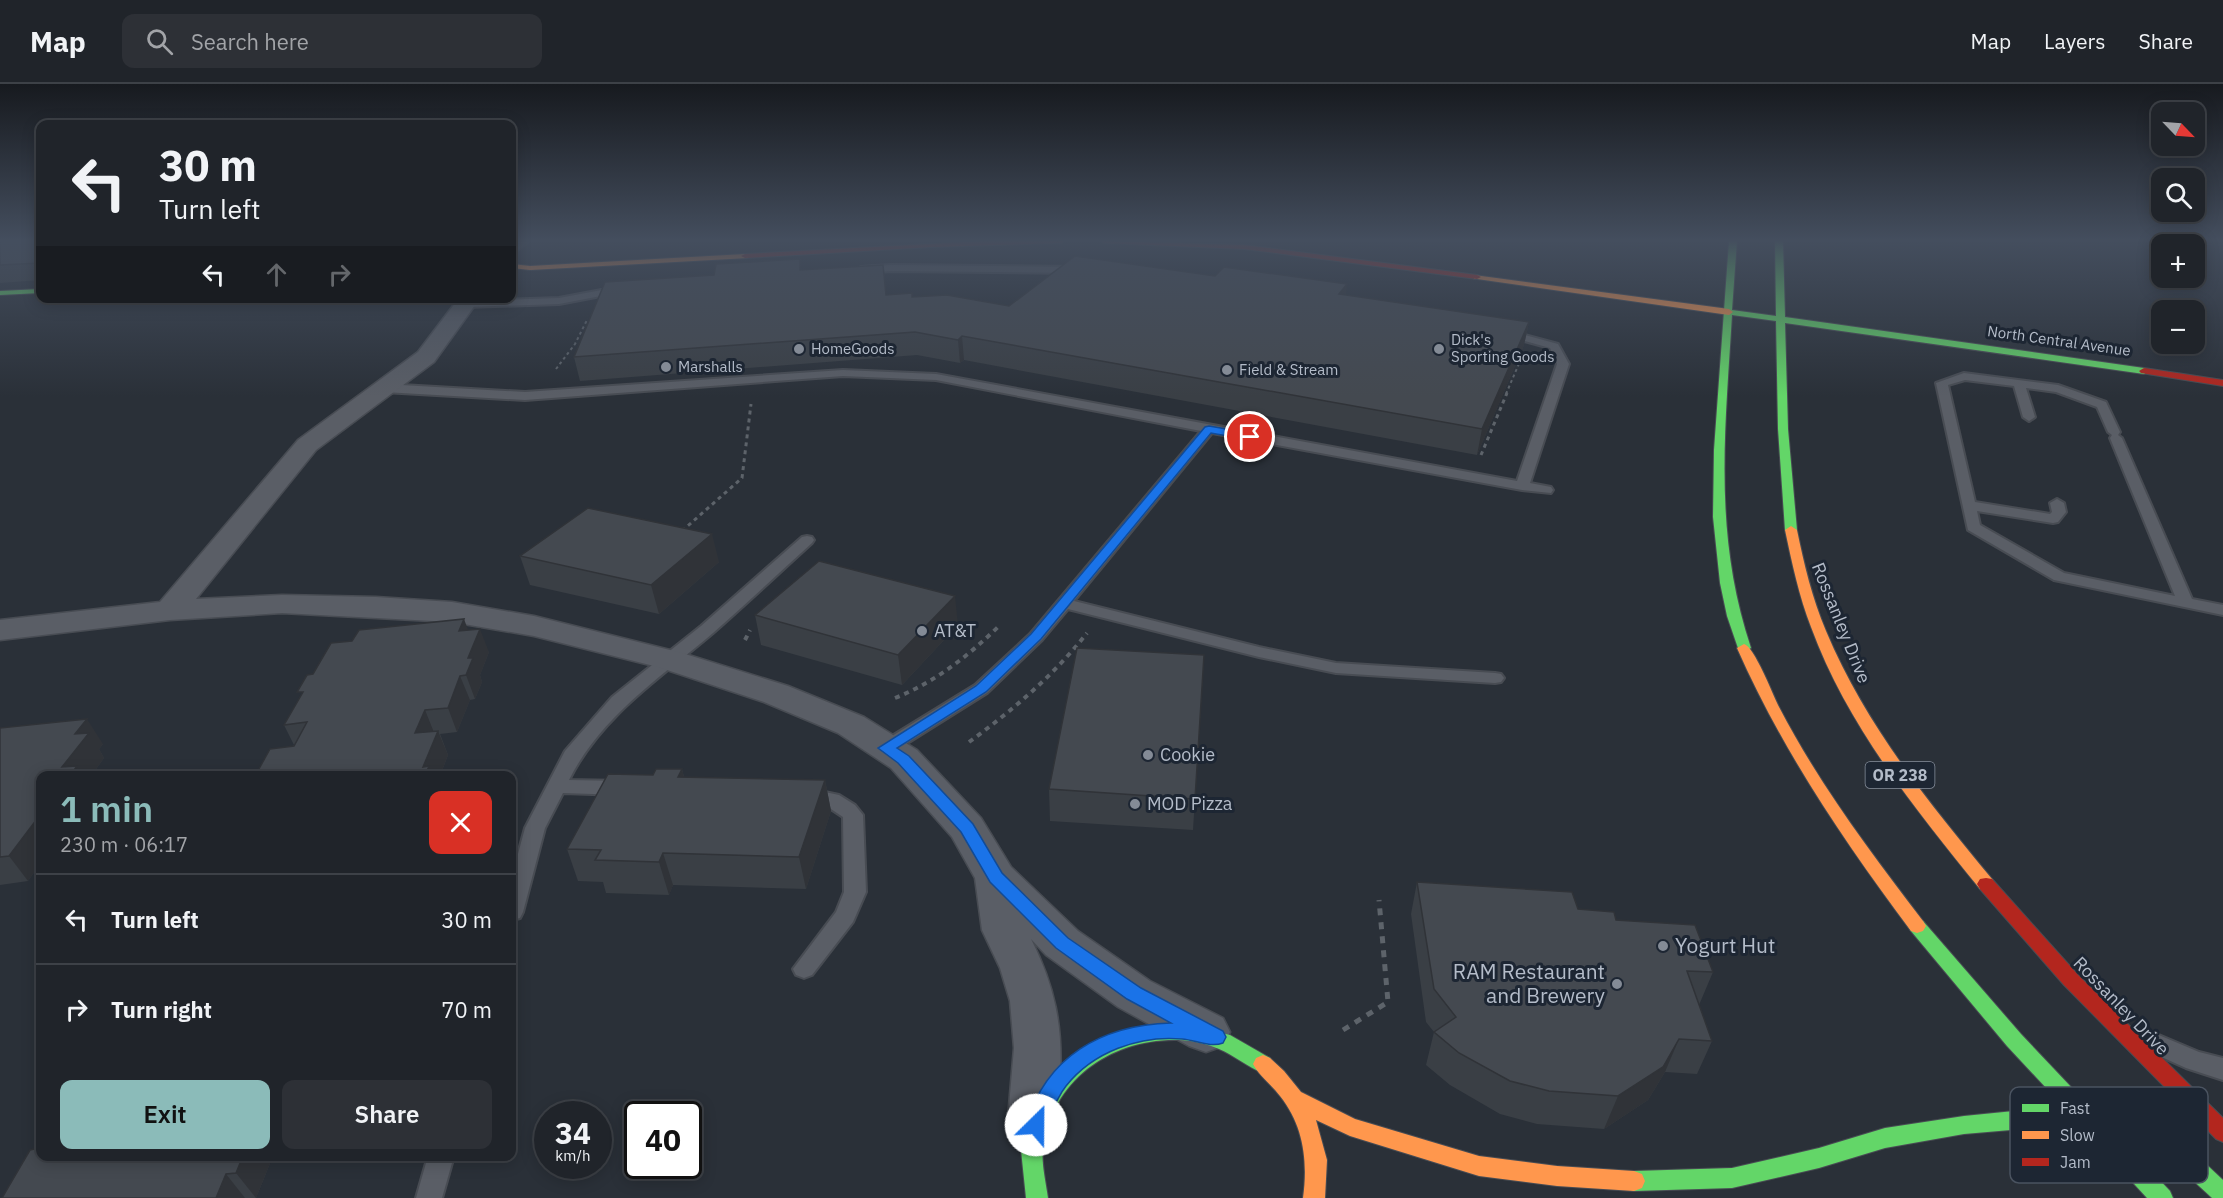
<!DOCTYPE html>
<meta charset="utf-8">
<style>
body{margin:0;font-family:"IBM Plex Sans",sans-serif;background:#2d3036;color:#f1f3f6;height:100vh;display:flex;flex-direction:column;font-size:22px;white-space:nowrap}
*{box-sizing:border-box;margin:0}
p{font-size:20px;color:#a2a4a8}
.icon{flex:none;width:33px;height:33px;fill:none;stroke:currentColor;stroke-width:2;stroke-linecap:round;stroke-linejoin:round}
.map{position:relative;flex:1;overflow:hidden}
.sheet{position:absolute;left:36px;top:687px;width:480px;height:390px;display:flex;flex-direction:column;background:#20242a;border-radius:12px;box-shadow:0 3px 15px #0003,0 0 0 2px #3d4147}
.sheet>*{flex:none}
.banner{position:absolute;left:36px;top:36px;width:480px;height:183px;border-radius:12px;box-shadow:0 3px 15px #0003,0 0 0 2px #3d4147;background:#20242a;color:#f1f3f6;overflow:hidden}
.needle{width:39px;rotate:115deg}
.buttons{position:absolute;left:2151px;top:18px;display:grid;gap:12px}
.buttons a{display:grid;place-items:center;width:54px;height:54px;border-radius:12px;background:#20242a;box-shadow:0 3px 15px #0003,0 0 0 2px #3d4147;font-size:30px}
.speed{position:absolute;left:534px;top:1017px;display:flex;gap:12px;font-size:30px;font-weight:700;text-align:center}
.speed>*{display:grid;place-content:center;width:78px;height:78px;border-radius:50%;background:#20242a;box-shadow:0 3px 15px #0003,0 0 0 2px #3d4147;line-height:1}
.speed small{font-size:15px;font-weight:400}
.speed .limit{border:3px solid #111;border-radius:9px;background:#fff;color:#111}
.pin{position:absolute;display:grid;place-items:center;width:51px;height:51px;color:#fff;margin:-26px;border:3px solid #fff;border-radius:50%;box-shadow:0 2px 6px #0007}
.me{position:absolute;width:66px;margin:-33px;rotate:23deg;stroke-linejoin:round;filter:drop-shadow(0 0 4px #0008)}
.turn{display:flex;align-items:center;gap:21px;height:126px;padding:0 24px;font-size:27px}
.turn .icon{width:78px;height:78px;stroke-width:2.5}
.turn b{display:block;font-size:42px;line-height:51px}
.lanes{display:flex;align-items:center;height:57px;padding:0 24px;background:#0003;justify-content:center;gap:30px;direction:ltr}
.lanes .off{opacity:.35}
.round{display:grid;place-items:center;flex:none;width:63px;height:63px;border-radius:12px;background:#2d3036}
.head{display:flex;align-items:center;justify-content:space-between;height:102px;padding:0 24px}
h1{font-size:36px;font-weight:600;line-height:45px;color:#8bbbb9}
.button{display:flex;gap:12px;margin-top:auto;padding:12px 24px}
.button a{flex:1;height:69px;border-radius:12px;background:#8bbbb9;color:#111;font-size:24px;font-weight:600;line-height:69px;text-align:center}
.button a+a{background:#2d3036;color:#f1f3f6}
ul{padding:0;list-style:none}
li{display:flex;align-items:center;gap:18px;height:90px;padding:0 24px;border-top:2px solid #3d4147}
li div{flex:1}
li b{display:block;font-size:22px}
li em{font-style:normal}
header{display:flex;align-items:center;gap:36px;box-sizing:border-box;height:84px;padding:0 30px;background:#20242a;border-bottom:2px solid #3d4147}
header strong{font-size:28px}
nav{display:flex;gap:33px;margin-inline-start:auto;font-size:21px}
.search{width:420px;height:54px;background:#2d3036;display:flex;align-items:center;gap:15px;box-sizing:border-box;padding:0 21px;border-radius:12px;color:#a2a4a8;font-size:22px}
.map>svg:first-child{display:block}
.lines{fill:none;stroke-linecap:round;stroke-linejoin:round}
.lane-casing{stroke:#484c53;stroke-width:4}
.street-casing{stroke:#484c53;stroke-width:3}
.fast-casing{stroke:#484c53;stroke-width:2}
.slow-casing{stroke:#484c53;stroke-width:2}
.jam-casing{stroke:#484c53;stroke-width:2}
.path-far3{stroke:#5d636a;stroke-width:2;stroke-dasharray:3 3;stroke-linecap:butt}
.path-far2{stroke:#5d636a;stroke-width:3;stroke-dasharray:4 4;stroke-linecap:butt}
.path-far1{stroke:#5d636a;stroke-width:4;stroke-dasharray:5 5;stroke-linecap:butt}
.path{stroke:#5d636a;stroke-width:5;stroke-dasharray:7 7;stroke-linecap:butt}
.lane{fill:#5a5e66;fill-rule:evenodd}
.street{fill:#5a5e66;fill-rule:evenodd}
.fast{fill:#63d668;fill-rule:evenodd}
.slow{fill:#ff974d;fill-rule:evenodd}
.jam{fill:#b3261e;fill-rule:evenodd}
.wall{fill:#3a3f45}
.shaded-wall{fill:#303338}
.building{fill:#444950;stroke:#303338;stroke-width:1.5}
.route{fill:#1a73e8;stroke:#114b97;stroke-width:1.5}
.poi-dot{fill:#848b96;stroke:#1d2633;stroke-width:2}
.labels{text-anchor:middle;stroke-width:6;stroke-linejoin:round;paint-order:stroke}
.far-poi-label{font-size:15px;fill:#b4bcc9;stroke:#1d2633;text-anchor:start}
.far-street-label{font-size:15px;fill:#b4bcc9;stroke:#1d2633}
.shield{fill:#1d2633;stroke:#878f9c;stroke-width:1.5}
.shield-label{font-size:16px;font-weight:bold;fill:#b4bcc9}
.street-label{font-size:18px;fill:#b4bcc9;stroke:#1d2633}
.poi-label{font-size:18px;fill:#b4bcc9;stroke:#1d2633;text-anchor:start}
.near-poi-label{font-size:21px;fill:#b4bcc9;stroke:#1d2633;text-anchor:start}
.key{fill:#1d2633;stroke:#4a5360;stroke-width:1.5}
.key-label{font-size:16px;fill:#b4bcc9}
</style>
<header>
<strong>Map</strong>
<div class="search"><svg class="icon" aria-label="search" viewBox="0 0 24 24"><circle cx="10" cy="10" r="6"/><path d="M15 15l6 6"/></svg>Search here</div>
<nav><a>Map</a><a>Layers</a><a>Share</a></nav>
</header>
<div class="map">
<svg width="2223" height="1114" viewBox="0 0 2223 1114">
<rect width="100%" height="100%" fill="#2a3038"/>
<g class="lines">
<!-- lane casing -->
<g class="lane-casing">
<g id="lane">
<path d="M518,157H529L512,170V163Z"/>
<path d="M891,181L1078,183L1083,186L1078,189L891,187L861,189L856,186L861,183Z"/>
<path d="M623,202L627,203V207L559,220L466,223L461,220L466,217L559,214Z"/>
<path d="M1503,245L1558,260L1569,280L1530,399L1551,403L1553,406L1551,409L1522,406L1212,349L1074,517L1259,563L1336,579L1495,589L1501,590L1504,594L1501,598L1495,599L1336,589L1259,573L1068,525L1042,556L987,609L893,668H879L877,664L879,660L975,601L1030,550L1201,347L936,296L843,292L525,316L384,308L378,304L384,300L525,308L843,286L936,290L1517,397L1557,280L1550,264L1499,250L1498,248Z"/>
<path d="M1964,289L2058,301L2106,318L2120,348L2118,351L2122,354L2192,515L2223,521V531L2054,496L1968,446L1936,299ZM1965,296L2014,302L2023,333L2029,337L2035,333L2026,304L2056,308L2097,323L2108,348L2112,351L2110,354L2175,512L2064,489L1980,441L1977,427L2053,439L2058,438L2066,428L2064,419L2057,415L2050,419L2052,428L2050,430L1975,418L1948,301Z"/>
<path d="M807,452L812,453L814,456L812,459C779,489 746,520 713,549C660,594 601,632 569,696L622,697L629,699L632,704L629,709L622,711L563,709L545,744L523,828L520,834L512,836V792L525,744L565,667L612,613L701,542L802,453Z"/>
<path d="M806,704L839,711L855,721L863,731L866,808L853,838L812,891L804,894L796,891L793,885L836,828L844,808L843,733L825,721L799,716L796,711L799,706Z"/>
<path d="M2154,949L2199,968L2223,974V996L2186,984L2146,966L2142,959L2146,952Z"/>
<path d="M428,1072H454L442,1114H416Z"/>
</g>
</g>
<!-- street casing -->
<g class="street-casing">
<path id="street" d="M459,214H480L434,278L316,366L196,515L282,511L376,513L452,518L534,532L682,569L788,602L864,633L917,666L981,734L1011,783L1078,847L1150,897L1223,934L1230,948L1223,962L1206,968L1189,962L1118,923L1046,871L1031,855C1055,903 1063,942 1060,995C1059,1015 1059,1032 1051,1050L1033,1057L1015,1050L1008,1034L1014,964L1010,917L1000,884L982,846L975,794L952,753L891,684L838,649L764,618L658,583L534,552L452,538L282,529L170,536L0,556V536L160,518L298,356L418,268Z"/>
</g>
<!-- fast casing -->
<g class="fast-casing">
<g id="fast">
<path d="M1729,157H1737L1732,226L1776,232L1775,157H1783L1785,233L2144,284L2149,287L2144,290L1785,239L1788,345L1797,446L1791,450L1785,446L1778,345L1776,237L1732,231C1725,348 1713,450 1751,564L1744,568L1739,567L1727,532L1720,499L1713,433L1714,366Z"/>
<path d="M40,205V209L0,211V207Z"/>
<path d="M1917,835L1923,837L2021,950L2090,1023L2154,1044L2189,1064L2223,1096V1114H2212C2179,1083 2159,1065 2116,1050L2170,1107L2173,1114H2147L2079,1040L1964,1050L1885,1064L1819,1084L1732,1104L1634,1107L1626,1104L1623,1097L1626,1090L1634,1087L1732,1084L1819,1064L1885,1044L1964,1032L2063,1022L2007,962L1911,847L1908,842L1911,837Z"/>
<path d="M1180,939L1230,951L1270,974L1273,980L1270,986L1263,989C1247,983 1234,971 1219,965C1208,960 1190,956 1179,956C1111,954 1052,996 1043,1064C1041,1079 1046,1099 1048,1114H1026L1021,1066L1032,1024L1059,984L1091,960L1130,945Z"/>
</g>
</g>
<!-- slow casing -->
<g class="slow-casing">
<g id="slow">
<path d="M745,170H748V174L530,186L512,184V180L530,182Z"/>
<path d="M1474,191L1729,225L1733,228L1729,231L1477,195H1474Z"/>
<path d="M1791,442L1797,446C1804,480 1812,514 1826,547C1865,640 1928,718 1992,795L1995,800L1992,805L1986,806L1980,805C1915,725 1847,641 1811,543C1799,512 1792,479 1785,446Z"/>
<path d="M1744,560C1754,562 1773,611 1779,623C1819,700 1871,769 1923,837L1926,842L1923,847L1917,849L1911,847C1844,757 1782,666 1737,564Z"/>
<path d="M1263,971L1270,974L1284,987L1301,1008L1355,1035L1479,1072L1557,1082L1634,1087L1642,1090L1645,1097L1642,1104L1634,1107L1557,1102L1479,1092L1350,1052L1316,1036L1327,1076L1325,1114H1303C1308,1078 1304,1042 1280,1012C1272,1001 1259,992 1253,980L1256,974Z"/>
</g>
</g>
<!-- jam casing -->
<g class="jam-casing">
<g id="jam">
<path d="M985,157H1064L1060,159L931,163L745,174L741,172L745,170Z"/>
<path d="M1101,157L1244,161L1477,191L1481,193L1477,195L1244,165L1105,159Z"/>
<path d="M2144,284L2223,296V302L2141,289L2139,287Z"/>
<path d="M1986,794L1992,795L2078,891L2223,1034V1058L2216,1055L2064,901L1980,805L1977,800L1980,795Z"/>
</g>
</g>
<!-- path-far3 -->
<g class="path-far3">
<path d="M556,285L575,260L587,236"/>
<path d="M1506,310L1521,275"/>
</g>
<!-- path-far2 -->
<g class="path-far2">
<path d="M1481,371L1507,309"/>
<path d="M682,447L742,394L751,320"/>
</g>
<!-- path-far1 -->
<g class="path-far1">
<path d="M745,556L750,546"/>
<path d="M895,614C935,598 967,573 998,543"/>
<path d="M969,658C1013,626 1053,592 1087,549"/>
</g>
<!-- path -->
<path class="path" d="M1343,946L1388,918L1379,816"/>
<!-- lane -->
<use href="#lane" class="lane"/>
<!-- street -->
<use href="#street" class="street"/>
<!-- fast -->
<use href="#fast" class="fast"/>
<!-- slow -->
<use href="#slow" class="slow"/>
<!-- jam -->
<use href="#jam" class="jam"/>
</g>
<!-- wall -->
<g class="wall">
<path d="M0,157H40V196L0,199Z"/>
<path d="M802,186L886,211L1009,222L1346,211L1529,238L1524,261L1477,371L964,276L960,279L917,271L580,297L574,273L714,191Z"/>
<path d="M520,472L719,478L659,530L530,501Z"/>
<path d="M755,531L958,541L902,601L761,561Z"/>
<path d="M468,546L489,568L480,591L482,598L475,615L470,616L457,648L440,650L448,671L440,692H255L294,661L284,641L313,590Z"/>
<path d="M1204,571L1193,746L1050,737L1049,705Z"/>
<path d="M0,644L103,660L99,665L104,674L91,692H40V780L28,797L0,801Z"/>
<path d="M682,685L684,693L825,696L831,727L806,805L673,801L669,811L606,809L603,798L578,797L567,765L653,691Z"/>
<path d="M1417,798L1578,825L1616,836L1713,888L1699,921L1712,957L1697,990L1665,988L1648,1016L1604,1045L1537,1040L1500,1030L1450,1001L1426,981L1434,948L1426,938L1411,830Z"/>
<path d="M40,1072H273L256,1114H2Z"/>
</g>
<!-- shaded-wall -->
<g class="shaded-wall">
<path d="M1347,200L1345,222L1339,210Z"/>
<path d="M1529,238L1524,261L1477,371L1482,345Z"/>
<path d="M962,252L964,276L960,279L958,256Z"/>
<path d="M712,450L719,478L659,530L651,501Z"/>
<path d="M955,512L958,541L902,601L898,571Z"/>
<path d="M464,535L473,559L459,547Z"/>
<path d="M480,545L489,568L480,591L482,598L475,615L466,591L468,574Z"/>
<path d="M460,592L470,616L457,648L448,624Z"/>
<path d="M425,626L435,651L415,649Z"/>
<path d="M87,635L103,660L99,665L104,674L91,692H68L62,683L75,650Z"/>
<path d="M438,647L448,671L440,692H425L423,683Z"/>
<path d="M682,685L690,717L678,693Z"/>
<path d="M825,696L831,727L806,805L799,773Z"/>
<path d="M40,731V780L28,797L9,772Z"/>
<path d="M663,769L673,801L669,811L659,778Z"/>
<path d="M1679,955L1665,988L1648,1016L1604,1045L1618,1012Z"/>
<path d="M243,1072H273L256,1114L236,1089Z"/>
<path d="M226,1090L245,1114H216Z"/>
</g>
<!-- building -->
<g class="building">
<path d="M0,157H40V179L0,181Z"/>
<path d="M1075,172L1215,192L1224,183L1347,200L1339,210L1529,238L1482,345L962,252L958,256L915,248L574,273L605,198L714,191L716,180L800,175V186L883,181L886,211L912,209V213L947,211L1009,222Z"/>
<path d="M588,424L712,450L651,501L520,472Z"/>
<path d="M819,477L955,512L898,571L755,531Z"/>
<path d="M464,535L459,547L480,545L468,574H473L466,591L460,592L448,624L425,626L415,649L438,647L423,683L429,682L425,692H255L270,665L294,662L307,638L284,641L303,608H297L307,591L313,590L331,559L352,557L359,546Z"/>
<path d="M1077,564L1204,571L1195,715L1049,705Z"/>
<path d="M87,635L75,650L89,649L62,683L77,682L70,692H40V731L9,772L0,773V644Z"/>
<path d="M656,685H682L678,693L825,696L799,773L663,769L659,778L595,776L601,766L567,765L608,690L653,691Z"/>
<path d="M1417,798L1572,808L1578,825L1614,828L1616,836L1695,841L1713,888L1687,887L1712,957L1679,955L1663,983L1618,1012L1549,1007L1510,997L1459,969L1434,948L1456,933L1434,905Z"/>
<path d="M40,1062V1072H243L236,1089L226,1090L216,1114H2L30,1066L39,1064Z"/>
</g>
<!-- sky -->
<linearGradient id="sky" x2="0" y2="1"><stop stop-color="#171a1f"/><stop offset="0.5" stop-color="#444e5e"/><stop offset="1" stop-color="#444e5e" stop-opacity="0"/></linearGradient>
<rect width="2223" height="313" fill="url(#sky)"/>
<!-- route -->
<path class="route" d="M1209,342L1250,349L1255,353L1250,356L1211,349L1041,555L986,608L897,664L909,672L973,740L1002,789L1068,854L1141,904L1223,947L1226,953L1223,959C1210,964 1196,956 1182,955C1139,951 1093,968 1066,1002C1055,1016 1051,1032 1043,1048L1036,1051L1029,1048L1026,1041C1046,972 1102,941 1171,939L1127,915L1056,864L990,798L961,748L898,679L878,664L976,602L1031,550L1205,343Z"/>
<!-- markers -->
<g class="poi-dot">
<circle cx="799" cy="265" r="6"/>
<circle cx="1439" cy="265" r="6"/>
<circle cx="666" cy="283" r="6"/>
<circle cx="1227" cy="286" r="6"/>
<circle cx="922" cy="547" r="6"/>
<circle cx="1148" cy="671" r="6"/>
<circle cx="1135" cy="720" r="6"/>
<circle cx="1663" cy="862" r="6"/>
<circle cx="1617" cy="900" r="6"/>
</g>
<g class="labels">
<!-- far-poi labels -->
<g class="far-poi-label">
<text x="1451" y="261">Dick's<tspan x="1451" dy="17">Sporting Goods</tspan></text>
<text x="811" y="270">HomeGoods</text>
<text x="678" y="288">Marshalls</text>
<text x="1239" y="291">Field &amp; Stream</text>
</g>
<!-- far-street labels -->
<g class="far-street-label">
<text transform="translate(2059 257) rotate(8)" y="5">North Central Avenue</text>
</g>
<!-- shield labels -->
<rect class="shield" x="1865.5" y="678" width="69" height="26" rx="4.5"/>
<g class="shield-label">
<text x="1900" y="697">OR 238</text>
</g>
<!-- street labels -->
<g class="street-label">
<text transform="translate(1841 539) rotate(68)" y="6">Rossanley Drive</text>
<text transform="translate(2121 922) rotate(46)" y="6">Rossanley Drive</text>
</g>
<!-- poi labels -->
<g class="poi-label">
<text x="934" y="553">AT&amp;T</text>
<text x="1160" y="677">Cookie</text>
<text x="1147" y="726">MOD Pizza</text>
</g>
<!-- near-poi labels -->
<g class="near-poi-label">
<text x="1675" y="869">Yogurt Hut</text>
<text x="1605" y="895" text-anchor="end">RAM Restaurant<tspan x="1605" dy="24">and Brewery</tspan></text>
</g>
</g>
<!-- legend -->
<rect x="2010" y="1003" width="198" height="96" rx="9" class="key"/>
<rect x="2022" y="1020" width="27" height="8" fill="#63d668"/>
<rect x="2022" y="1047" width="27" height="8" fill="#ff974d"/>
<rect x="2022" y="1074" width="27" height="8" fill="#b3261e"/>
<g class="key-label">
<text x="2060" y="1030">Fast</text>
<text x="2060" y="1057">Slow</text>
<text x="2060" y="1084">Jam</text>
</g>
</svg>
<div class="buttons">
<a><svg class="needle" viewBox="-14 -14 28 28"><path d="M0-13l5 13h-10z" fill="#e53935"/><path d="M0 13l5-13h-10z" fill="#a2a4a8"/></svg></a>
<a><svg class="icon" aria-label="search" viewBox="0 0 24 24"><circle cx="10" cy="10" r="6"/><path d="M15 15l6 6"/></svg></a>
<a>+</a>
<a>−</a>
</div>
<div class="speed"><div>34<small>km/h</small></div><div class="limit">40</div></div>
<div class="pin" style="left:1250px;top:353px;background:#d93025"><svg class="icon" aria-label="arrive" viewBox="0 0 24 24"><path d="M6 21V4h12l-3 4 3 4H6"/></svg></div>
<svg class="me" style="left:1036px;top:1041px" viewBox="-20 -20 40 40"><circle r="19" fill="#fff"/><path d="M0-13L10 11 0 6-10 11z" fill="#1a73e8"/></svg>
<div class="banner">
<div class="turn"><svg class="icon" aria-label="left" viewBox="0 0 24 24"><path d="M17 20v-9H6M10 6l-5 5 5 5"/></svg><div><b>30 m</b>Turn left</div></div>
<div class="lanes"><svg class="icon" aria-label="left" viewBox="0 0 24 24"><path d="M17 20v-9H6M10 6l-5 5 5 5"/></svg><svg class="icon off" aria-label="ahead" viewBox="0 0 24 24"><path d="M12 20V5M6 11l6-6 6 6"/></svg><svg class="icon off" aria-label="right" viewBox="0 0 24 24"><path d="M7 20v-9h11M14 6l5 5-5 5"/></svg></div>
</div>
<section class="sheet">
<div class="head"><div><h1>1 min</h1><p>230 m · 06:17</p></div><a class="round" style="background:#d93025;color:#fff"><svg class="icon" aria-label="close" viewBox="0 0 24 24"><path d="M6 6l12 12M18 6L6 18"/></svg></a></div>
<ul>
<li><svg class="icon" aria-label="left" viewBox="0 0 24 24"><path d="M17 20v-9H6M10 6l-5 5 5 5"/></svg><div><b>Turn left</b></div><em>30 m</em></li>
<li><svg class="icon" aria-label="right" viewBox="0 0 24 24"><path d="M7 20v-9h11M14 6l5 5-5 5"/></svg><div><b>Turn right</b></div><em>70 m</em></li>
</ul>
<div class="button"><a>Exit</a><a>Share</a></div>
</section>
</div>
